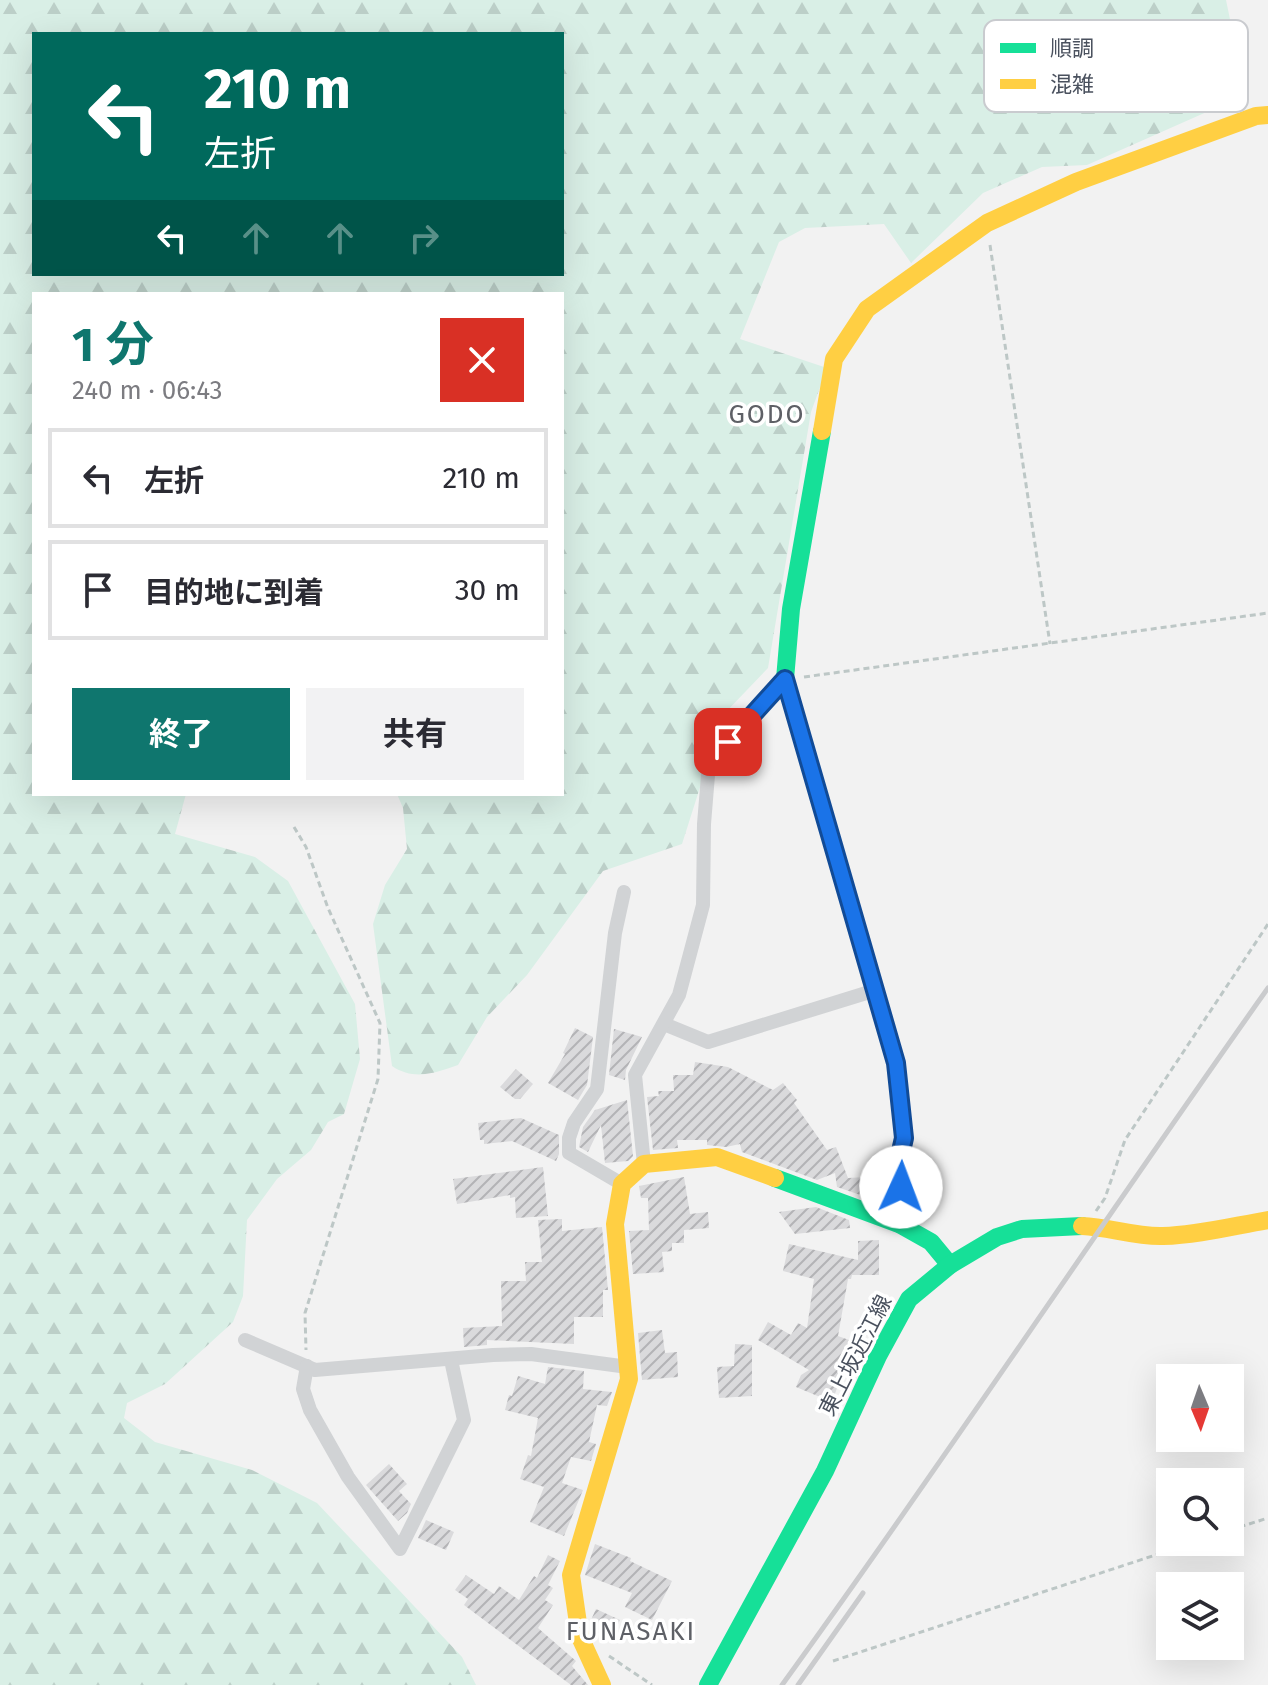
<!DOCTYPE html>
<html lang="ja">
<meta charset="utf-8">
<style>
body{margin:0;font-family:"Fira Sans","Noto Sans JP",sans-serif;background:#f2f2f3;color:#2b2b33;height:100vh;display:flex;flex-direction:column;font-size:30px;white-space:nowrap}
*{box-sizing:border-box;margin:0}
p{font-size:26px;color:#7c7c81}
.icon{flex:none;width:44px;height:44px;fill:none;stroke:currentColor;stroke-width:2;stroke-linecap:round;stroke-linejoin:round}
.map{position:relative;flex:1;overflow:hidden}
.side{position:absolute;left:32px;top:292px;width:532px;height:504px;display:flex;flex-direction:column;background:#fff;border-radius:0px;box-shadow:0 8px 32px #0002}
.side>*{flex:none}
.banner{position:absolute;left:32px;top:32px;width:532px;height:244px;border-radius:0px;box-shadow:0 8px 32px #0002;background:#00695c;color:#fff;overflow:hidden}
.needle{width:52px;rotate:178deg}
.fabs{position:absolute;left:1156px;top:1364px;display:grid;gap:16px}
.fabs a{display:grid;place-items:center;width:88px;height:88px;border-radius:0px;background:#fff;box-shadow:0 8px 32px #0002;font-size:40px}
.pin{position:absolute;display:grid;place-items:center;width:68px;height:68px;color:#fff;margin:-34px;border-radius:16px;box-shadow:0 4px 12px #0006}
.me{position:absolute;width:88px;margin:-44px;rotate:2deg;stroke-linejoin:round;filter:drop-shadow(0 0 6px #0008)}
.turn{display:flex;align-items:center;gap:28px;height:168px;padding:0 40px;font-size:36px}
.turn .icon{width:104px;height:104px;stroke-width:2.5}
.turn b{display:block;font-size:56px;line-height:68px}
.lanes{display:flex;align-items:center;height:76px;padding:0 40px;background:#0003;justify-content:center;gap:40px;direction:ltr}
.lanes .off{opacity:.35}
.round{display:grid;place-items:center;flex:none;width:84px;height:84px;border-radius:0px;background:#f2f2f3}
.summary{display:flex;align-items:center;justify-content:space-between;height:136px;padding:0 40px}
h1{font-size:48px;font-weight:700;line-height:60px;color:#0f766e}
.primary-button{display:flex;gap:16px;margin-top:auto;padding:16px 40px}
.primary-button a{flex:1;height:92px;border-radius:0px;background:#0f766e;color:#fff;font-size:32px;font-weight:700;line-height:92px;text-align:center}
.primary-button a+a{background:#f2f2f3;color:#2b2b33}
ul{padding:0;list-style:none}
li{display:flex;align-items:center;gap:24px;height:100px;margin:0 16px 12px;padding:0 24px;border:4px solid #e1e1e2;border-radius:0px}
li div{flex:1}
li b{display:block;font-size:30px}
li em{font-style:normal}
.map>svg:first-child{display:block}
.forest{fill:url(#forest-firs);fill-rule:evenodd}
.building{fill:url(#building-hatch)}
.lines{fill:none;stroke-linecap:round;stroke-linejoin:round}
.path{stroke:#bdc7c6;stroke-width:3;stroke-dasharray:6 4;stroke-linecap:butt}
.street{stroke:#d1d3d5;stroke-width:14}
.fast{stroke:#16e098;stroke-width:18}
.slow{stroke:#ffcf43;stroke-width:18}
.rail{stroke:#cacbcd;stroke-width:5}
.route-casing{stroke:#114b97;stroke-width:20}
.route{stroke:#1a73e8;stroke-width:14}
.labels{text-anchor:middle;stroke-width:7;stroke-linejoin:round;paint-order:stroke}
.street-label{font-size:22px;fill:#4a515e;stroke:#fff}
.quarter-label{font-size:26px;letter-spacing:2px;fill:#5e6066;stroke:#fff}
.key{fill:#fff;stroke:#c9cbcf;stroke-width:2}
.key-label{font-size:22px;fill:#4a515e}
</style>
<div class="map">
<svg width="1268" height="1685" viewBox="0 0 1268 1685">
<defs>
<pattern id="forest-firs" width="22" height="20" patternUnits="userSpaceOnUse" patternTransform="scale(2)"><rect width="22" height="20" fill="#d9efe6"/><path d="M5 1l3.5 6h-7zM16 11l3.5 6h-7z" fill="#bccfc8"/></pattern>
<pattern id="building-hatch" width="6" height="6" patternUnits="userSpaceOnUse" patternTransform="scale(2)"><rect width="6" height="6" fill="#dadadc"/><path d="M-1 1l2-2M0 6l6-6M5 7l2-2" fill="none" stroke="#b3b3b6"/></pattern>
</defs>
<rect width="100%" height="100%" fill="#f2f2f2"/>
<!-- forest -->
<path class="forest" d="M0,0H1226L1244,87L1236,99L1087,165L1042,167L983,193L911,263L884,224L805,228L779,242L740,339L827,368L811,412L768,668L723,715L682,844L603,871L527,975L487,1017L458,1065C435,1073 414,1081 392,1066L373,924L385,885L407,849L403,808L397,794H562V294H34V794H186L175,834L255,857L288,881L355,1004L360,1059L344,1114L328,1122L311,1150L277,1179L247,1220L243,1296L233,1322L165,1384L127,1403L124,1418L155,1442L252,1470L317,1503L462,1657L476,1685H0ZM34,34H562V274H34Z"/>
<!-- building -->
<g class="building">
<path d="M575,1028L593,1037L587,1085L578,1100L548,1083L565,1054L563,1053Z"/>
<path d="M614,1029L642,1037L626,1070L625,1080L609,1075Z"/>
<path d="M695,1062L728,1067L773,1090L783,1083L797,1100L794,1103L827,1150L836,1147L848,1178L887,1176L888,1192H883L884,1203L837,1187L835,1173L817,1180L742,1152L740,1144L726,1147L707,1145V1140H677L678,1148L653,1150L647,1097L659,1096L658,1091H674L673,1075H693Z"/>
<path d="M516,1069L533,1084L520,1099H515L500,1087Z"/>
<path d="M627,1100L633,1156L628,1161L605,1163L601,1125L588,1152L579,1147L583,1127L595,1110Z"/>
<path d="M521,1118L559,1135V1154L556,1161L512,1141L484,1144V1140H480L478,1123Z"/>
<path d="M543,1167L548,1216L516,1218L515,1197L510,1198V1195L457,1204L453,1179Z"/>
<path d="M684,1177L690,1214L708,1212L709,1228L684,1230V1243H672V1251L662,1252L664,1272L633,1274L629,1231L649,1230L648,1198H641L639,1186Z"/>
<path d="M816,1207L849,1220L850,1228L795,1234L779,1212Z"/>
<path d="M562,1219V1231L602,1227L608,1290H603V1317H574V1344L487,1340V1345L464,1347L463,1328L502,1326L501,1281H526L525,1262H542L538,1220Z"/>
<path d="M879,1240V1275H852L851,1279H848L838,1336L860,1344L851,1368L845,1366L832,1402L796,1387L801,1375L809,1370L758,1340L768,1322L791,1335L798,1323L807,1328L814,1279L783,1271L789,1244L858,1260V1241Z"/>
<path d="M662,1330L665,1353L677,1352L678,1377L642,1380L638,1333Z"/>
<path d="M735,1344L752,1345V1396L719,1398L717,1367L734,1366Z"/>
<path d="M548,1367L584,1371L583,1389L612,1392L607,1406L597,1405L589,1442L596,1444L591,1461L571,1457L562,1483L583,1490L564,1536L530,1522L544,1487L520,1479L528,1455L531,1456L538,1418L505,1410L509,1395L512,1396L518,1376L545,1384Z"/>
<path d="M389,1464L407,1484L399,1491L411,1504L407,1513L398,1521L366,1485Z"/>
<path d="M426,1520L454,1532L446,1550L418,1538Z"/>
<path d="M595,1544L631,1558L630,1561L672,1581L652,1620L625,1607L632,1593L585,1575Z"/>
<path d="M548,1555L560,1561L548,1585L553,1588L545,1600L553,1605L538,1628L576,1661L572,1666L588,1685H571L464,1605L468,1599L455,1590L466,1575L494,1594L499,1586L519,1600L534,1576L537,1578Z"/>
<path d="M596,1609L620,1620L611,1638L592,1630L591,1620Z"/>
</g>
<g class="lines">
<!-- path -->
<g class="path">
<path d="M990,245L1050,644"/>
<path d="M804,677L1268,613"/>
<path d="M294,827L306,847L328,908L380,1023L378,1079L305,1313L306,1350"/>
<path d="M1096,1211L1105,1198L1125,1140L1268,924"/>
<path d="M1230,1530L1268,1518"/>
<path d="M609,1656L652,1685"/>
<path d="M833,1661L1195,1542"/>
</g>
<!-- street -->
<g class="street">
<path d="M664,1024L708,1042L876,990"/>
<path d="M644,1164L635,1075L679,995L703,905L704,824L709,763L785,679"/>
<path d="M622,1184L569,1153V1138L574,1123L597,1089L615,933L624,892"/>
<path d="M245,1340L315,1370L493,1355L531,1354L628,1367"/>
<path d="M307,1366L303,1389L310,1410L348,1477L400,1549L464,1420L451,1360"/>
</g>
<!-- fast -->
<g class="fast">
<path d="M822,431L791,609L785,679L896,1063L904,1138L899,1160L902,1214L899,1224"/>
<path d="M775,1178L899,1224L931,1242L950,1265"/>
<path d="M708,1685L825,1471L878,1356L909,1299L950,1265L997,1237L1022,1229L1082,1226"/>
</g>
<!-- slow -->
<g class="slow">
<path d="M822,431L834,359L867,309L987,223L1076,182L1256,116L1268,115"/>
<path d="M1082,1226C1109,1227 1135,1237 1163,1236C1198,1235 1233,1226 1268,1220"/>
<path d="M602,1685L580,1637L571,1575L629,1379L615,1224L622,1184L644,1164L717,1157L775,1178"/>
</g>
<!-- rail -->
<g class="rail">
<path d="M782,1685C948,1456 1104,1219 1268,988"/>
<path d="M798,1685L863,1593"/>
</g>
</g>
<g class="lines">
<!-- route casing -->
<g class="route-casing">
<path id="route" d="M728,742L785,679L896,1063L904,1138L899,1160L901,1187"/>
</g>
<!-- route -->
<use href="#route" class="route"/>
</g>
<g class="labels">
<!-- street labels -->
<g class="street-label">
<text transform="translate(855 1355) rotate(-63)" y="8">東上坂近江線</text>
</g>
<!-- quarter labels -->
<g class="quarter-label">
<text x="767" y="423">GODO</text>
<text x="631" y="1640">FUNASAKI</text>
</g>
</g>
<!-- legend -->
<rect x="984" y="20" width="264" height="92" rx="12" class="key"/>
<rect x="1000" y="43" width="36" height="10" fill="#16e098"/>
<rect x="1000" y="79" width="36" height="10" fill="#ffcf43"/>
<g class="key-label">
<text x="1050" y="56">順調</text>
<text x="1050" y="92">混雑</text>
</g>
</svg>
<div class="fabs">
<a><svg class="needle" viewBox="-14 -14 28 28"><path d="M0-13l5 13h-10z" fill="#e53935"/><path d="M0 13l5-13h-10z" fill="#7c7c81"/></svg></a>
<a><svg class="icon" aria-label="search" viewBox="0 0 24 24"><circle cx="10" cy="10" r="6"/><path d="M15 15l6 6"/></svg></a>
<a><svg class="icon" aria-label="layers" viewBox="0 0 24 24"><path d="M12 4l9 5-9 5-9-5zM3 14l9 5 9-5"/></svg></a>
</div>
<div class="pin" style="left:728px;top:742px;background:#d93025"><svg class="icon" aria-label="arrive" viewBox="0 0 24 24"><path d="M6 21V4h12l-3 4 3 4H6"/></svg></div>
<svg class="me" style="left:901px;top:1187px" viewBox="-20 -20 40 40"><circle r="19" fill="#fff"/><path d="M0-13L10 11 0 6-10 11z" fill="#1a73e8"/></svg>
<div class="banner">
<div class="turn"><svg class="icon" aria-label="left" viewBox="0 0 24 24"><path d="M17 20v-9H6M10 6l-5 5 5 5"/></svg><div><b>210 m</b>左折</div></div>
<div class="lanes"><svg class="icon" aria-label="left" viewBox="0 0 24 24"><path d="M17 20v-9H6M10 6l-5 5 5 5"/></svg><svg class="icon off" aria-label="ahead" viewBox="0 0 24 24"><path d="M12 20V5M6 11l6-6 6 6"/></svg><svg class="icon off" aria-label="ahead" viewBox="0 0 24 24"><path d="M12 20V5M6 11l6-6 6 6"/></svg><svg class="icon off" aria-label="right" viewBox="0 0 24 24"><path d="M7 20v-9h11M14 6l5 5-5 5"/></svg></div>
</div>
<section class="side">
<div class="summary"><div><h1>1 分</h1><p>240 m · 06:43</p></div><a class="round" style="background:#d93025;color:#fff"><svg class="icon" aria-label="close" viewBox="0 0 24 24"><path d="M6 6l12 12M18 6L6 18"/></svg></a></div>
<ul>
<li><svg class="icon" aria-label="left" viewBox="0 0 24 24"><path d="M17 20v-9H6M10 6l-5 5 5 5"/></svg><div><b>左折</b></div><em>210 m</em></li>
<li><svg class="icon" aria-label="arrive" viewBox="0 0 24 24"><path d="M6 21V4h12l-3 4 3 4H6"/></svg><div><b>目的地に到着</b></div><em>30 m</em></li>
</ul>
<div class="primary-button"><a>終了</a><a>共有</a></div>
</section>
</div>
